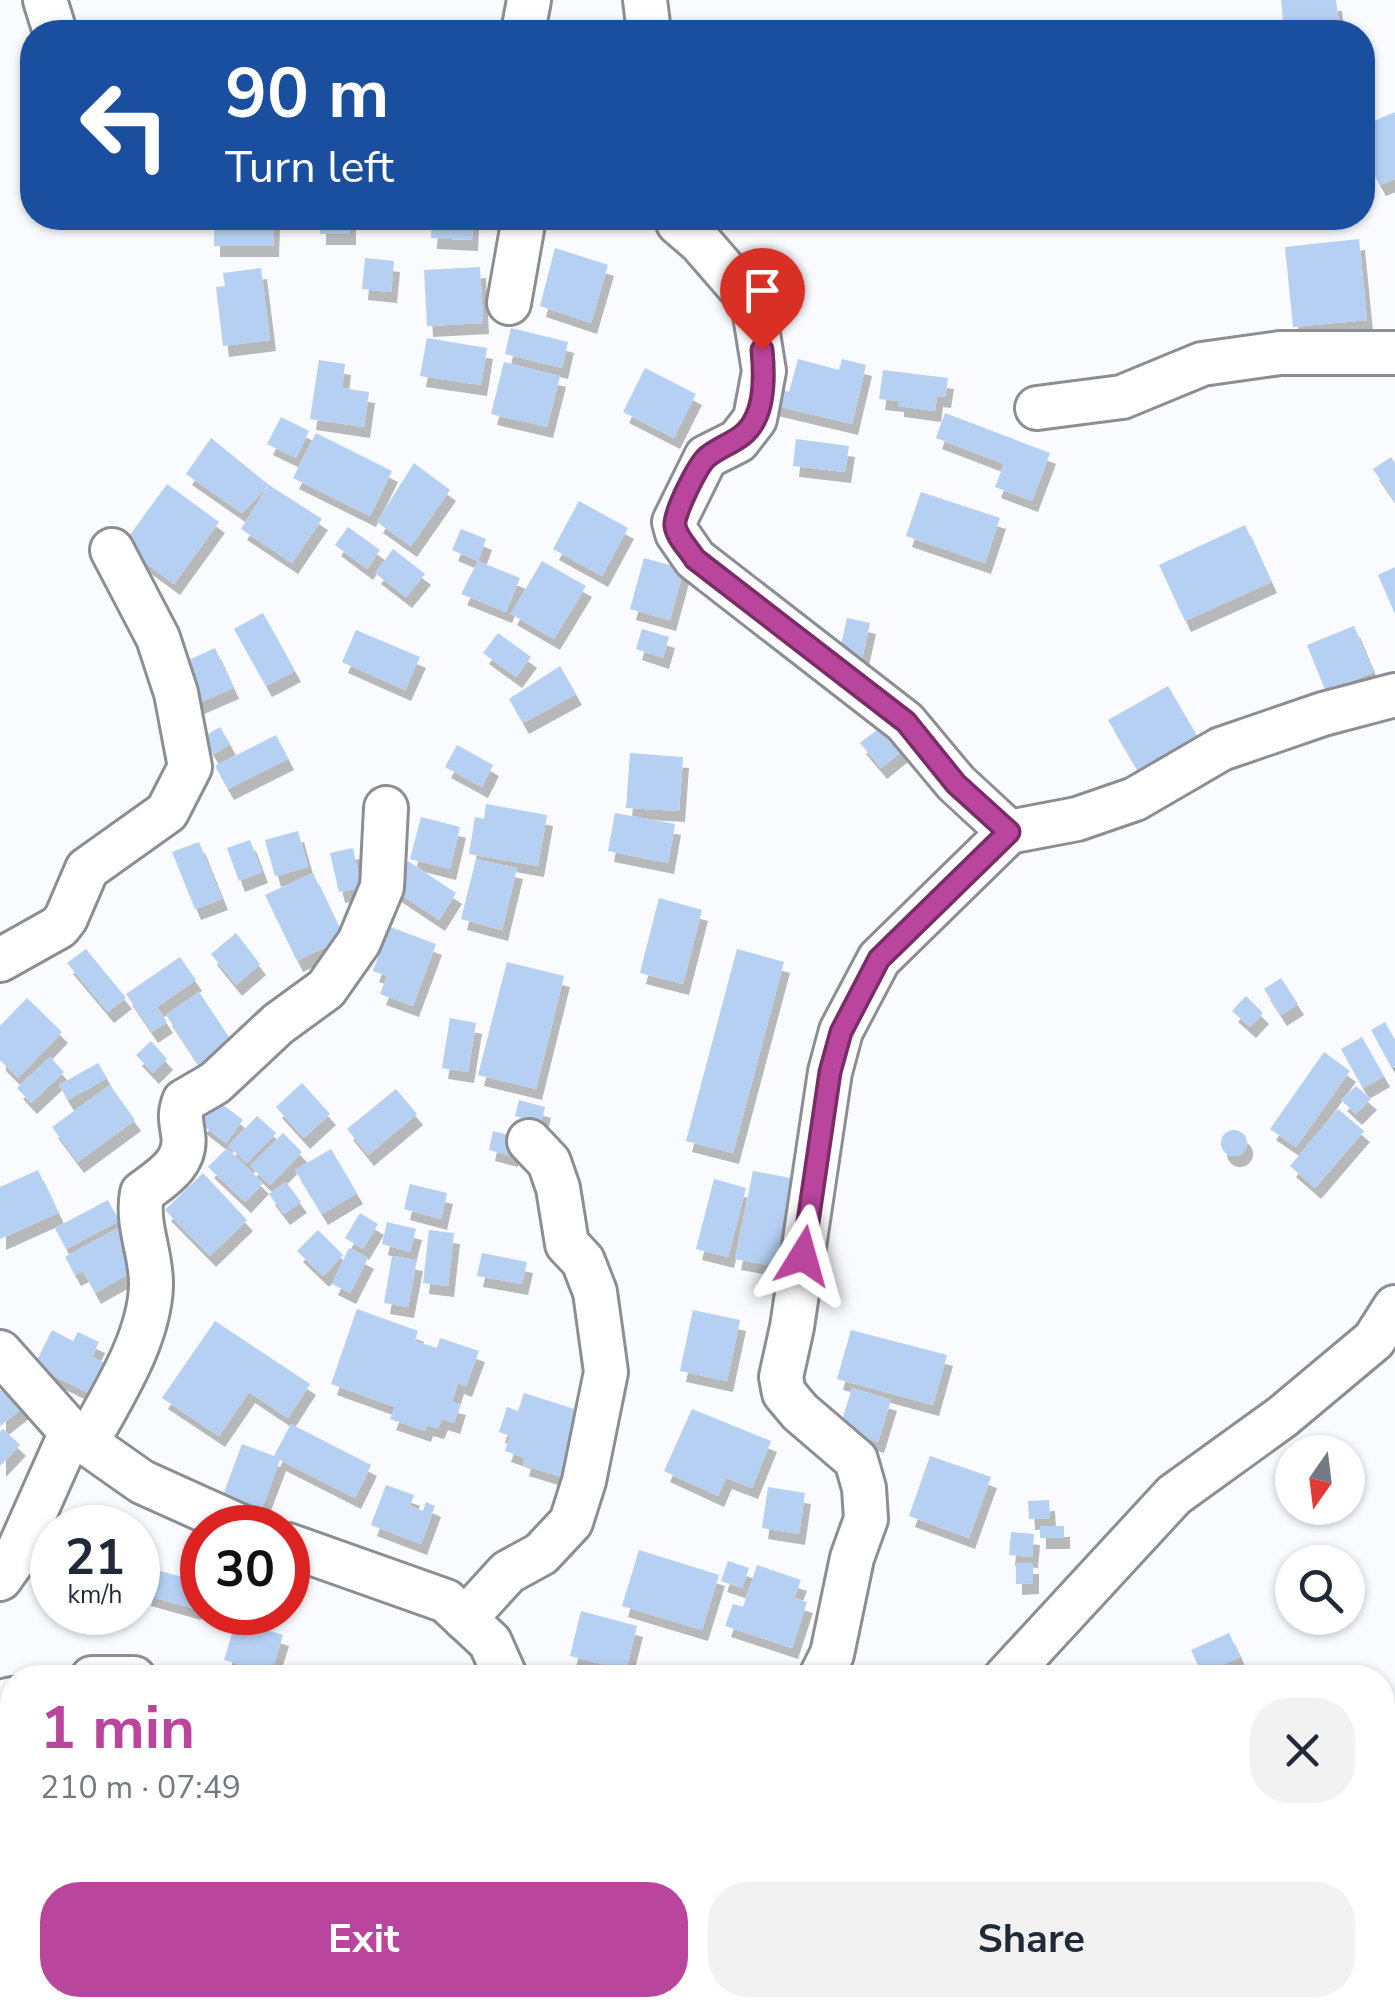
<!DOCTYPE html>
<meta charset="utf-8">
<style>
body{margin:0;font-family:"Nunito Sans",sans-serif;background:#f2f2f3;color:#1f2937;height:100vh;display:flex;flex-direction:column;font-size:38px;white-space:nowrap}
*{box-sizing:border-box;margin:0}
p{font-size:32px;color:#747a83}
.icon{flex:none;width:55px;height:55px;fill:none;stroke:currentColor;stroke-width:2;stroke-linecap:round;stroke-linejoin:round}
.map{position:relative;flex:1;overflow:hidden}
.sheet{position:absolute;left:0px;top:1665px;width:1395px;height:352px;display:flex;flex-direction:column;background:#fff;border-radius:40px 40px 0 0;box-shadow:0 2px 8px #0004}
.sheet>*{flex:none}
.guide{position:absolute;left:20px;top:20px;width:1355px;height:210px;border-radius:40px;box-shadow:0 2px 8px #0004;background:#1a4fa0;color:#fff;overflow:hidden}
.needle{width:65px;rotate:194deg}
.tools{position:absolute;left:1275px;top:1435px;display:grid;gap:20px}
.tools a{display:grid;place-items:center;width:90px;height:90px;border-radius:50%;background:#fff;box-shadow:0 2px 8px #0004;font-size:50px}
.speed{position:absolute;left:30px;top:1505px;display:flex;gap:20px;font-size:50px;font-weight:700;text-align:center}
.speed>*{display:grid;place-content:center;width:130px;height:130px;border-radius:50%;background:#fff;box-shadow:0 2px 8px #0004;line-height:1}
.speed small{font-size:25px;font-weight:400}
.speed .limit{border:15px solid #d22;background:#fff;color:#111}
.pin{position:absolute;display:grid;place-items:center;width:85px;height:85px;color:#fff;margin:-102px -42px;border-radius:50% 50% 50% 0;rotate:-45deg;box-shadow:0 0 10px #0007}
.pin .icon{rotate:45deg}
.me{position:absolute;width:110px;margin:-55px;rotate:8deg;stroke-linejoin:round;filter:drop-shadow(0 0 8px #0008)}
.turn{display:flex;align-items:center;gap:35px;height:210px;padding:0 40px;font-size:45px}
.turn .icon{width:130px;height:130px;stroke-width:2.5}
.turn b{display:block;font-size:70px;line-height:85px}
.round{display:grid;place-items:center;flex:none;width:105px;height:105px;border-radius:40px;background:#f2f2f3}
.headline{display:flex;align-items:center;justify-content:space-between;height:170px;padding:0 40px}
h1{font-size:60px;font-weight:700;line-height:75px;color:#ba459d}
.action{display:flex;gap:20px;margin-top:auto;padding:20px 40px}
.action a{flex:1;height:115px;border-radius:40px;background:#ba459d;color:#fff;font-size:40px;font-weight:700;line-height:115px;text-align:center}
.action a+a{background:#f2f2f3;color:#1f2937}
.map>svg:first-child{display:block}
.building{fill:#b6d0f4;filter:url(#shadow)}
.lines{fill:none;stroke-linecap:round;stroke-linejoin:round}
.street-casing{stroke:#8b8e93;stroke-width:48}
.street{stroke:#fff;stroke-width:42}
.route-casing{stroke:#792d66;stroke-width:25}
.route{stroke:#ba459d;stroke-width:18}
</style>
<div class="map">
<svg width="1395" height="2016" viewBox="0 0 1395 2016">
<defs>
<filter id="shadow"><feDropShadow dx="6" dy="11" stdDeviation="0" flood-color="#0004"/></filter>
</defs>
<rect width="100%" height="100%" fill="#f9fbfe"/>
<!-- building -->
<g class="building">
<path d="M1281,0H1336L1340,32H1284Z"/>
<path d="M639,24L640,32H568L567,30Z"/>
<path d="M1395,112V179L1380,185L1362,153V126Z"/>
<path d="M214,218H274L273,246H214Z"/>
<rect x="320" y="218" width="30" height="16"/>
<path d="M432,218H473L472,240L431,238Z"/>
<path d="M1359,239L1367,320L1293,327L1285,247Z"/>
<path d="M555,248L608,265L591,323L540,306Z"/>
<path d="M365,258L394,261L391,292L362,289Z"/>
<path d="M480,267L483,323L427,326L424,270Z"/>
<path d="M261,268L270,340L223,346L216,287L225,286L223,273Z"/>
<path d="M511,328L568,342L562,368L505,354Z"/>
<path d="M427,338L487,348L481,385L420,376Z"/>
<path d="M798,359L839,370L842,359L866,365L852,424L772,405L777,388L789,392Z"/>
<path d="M319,360L345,364L342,388L369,392L364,427L310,419Z"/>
<path d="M504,362L560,376L547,427L491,414Z"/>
<path d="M645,368L696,394L674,438L623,412Z"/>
<path d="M883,370L948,378L945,397L937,396L935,411L898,406V401L879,399Z"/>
<path d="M945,413L1050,453L1032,501L995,487L1004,464L936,438Z"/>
<path d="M281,417L309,431L296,458L267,444Z"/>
<path d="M316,433L392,471L370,516L293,478Z"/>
<path d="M211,438L269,485L322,519L292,563L241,529L269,485L242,513L186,474Z"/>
<path d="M796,439L849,446L845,472L793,466Z"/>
<path d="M1391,457L1395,463V501L1373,469Z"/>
<path d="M414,463L450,490L411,546L377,522Z"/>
<path d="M167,484L219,522L174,584L122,546Z"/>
<path d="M921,492L1000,518L985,563L906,536Z"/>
<path d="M579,501L628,528L602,576L553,549Z"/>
<path d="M1245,525L1271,582L1185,621L1159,565Z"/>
<path d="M348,527L380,550L367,569L335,545Z"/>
<path d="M461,529L486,539L478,561L520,578L506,612L461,594L478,561L452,550Z"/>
<path d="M393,549L425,574L406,597L375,573Z"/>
<path d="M644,558L684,569L670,620L630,609Z"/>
<path d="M542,561L586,586L554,639L511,614Z"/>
<path d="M1395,567V614L1378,575Z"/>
<path d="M263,613L295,671L266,686L234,629Z"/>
<path d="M847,618L870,623L862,659L839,654Z"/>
<path d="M1354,626L1373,672L1326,692L1307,645Z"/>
<path d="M642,629L669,637L663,658L636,649Z"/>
<path d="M356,630L420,657L405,690L342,662Z"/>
<path d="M498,633L531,657L516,677L483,653Z"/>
<path d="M215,648L233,688L196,704L178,665Z"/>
<path d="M560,666L576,694L523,723L509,699Z"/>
<path d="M1168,686L1199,739L1139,773L1108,720Z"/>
<path d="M886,723L906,748L881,768L860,743Z"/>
<path d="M220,727L230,744L213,754L203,737Z"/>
<path d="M276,735L288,759L228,789L215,766Z"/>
<path d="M457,745L493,765L482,787L445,767Z"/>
<path d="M630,753L683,757L679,811L626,808Z"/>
<path d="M486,804L547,815L538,866L469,854L475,817L484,819Z"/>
<path d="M615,813L675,824L668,863L608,851Z"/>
<path d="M421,817L460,827L450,869L410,859Z"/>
<path d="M298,831L308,867L275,876L265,840Z"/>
<path d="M250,840L262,872L239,881L227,848Z"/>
<path d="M199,842L222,899L195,909L172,852Z"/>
<path d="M353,848L361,888L339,892L330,853Z"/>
<path d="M476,859L517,868L502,930L461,919Z"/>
<path d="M408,861L456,893L439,920L391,888Z"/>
<path d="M313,873L344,938L297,961L265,895Z"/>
<path d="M659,898L702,910L683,984L640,973Z"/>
<path d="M390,927L436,944L413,1006L380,994L387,976L373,971Z"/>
<path d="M236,933L260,964L236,985L211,954Z"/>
<path d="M86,949L126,998L108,1012L67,963Z"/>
<path d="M737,949L784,962L733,1153L686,1141Z"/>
<path d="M180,957L196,980L157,1007L167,1022L152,1032L126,994Z"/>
<path d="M507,962L564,976L536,1089L478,1075Z"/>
<path d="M1281,978L1298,1004L1281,1015L1264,989Z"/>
<path d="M199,992L233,1043L199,1065L166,1015Z"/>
<path d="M1246,996L1263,1013L1250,1027L1232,1011Z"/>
<path d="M27,998L62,1032L18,1078L0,1060V1026Z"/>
<path d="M450,1018L476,1023L468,1072L442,1068Z"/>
<path d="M1385,1022L1395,1040V1066L1392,1068L1371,1030Z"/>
<path d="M1362,1037L1384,1076L1363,1088L1341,1049Z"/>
<path d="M151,1041L167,1059L153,1073L136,1055Z"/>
<path d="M1324,1052L1350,1071L1296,1147L1270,1129Z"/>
<path d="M50,1057L64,1072L31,1103L17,1088Z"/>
<path d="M98,1063L107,1078L68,1100L59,1085Z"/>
<path d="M302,1083L330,1114L304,1138L276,1107Z"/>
<path d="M110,1085L135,1120L78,1162L52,1127Z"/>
<path d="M1356,1086L1371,1099L1356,1114L1341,1100Z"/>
<path d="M396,1089L417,1114L368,1155L347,1129Z"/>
<path d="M519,1100L545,1107L541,1123L515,1116Z"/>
<path d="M218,1101L243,1120L226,1143L200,1123Z"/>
<path d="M1338,1109L1364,1131L1315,1188L1290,1166Z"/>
<path d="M257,1116L276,1133L247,1163L228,1146Z"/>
<circle cx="1234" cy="1143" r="13"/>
<path d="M493,1131L516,1137L512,1156L489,1150Z"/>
<path d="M283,1133L302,1152L270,1185L250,1166Z"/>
<path d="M227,1148L263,1183L245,1202L208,1167Z"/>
<path d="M331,1149L357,1193L322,1214L295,1170Z"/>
<path d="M38,1170L58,1213L0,1239V1187Z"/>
<path d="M753,1171L796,1179L779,1267L735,1259Z"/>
<path d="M203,1173L247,1220L210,1256L165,1210Z"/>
<path d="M714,1179L746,1188L728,1257L696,1249Z"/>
<path d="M286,1182L301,1202L284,1214L269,1194Z"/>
<path d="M410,1184L447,1193L441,1219L404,1209Z"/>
<path d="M108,1200L119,1221L66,1249L55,1228Z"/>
<path d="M360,1213L378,1224L363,1249L345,1238Z"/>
<path d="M387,1222L416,1229L410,1252L382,1244Z"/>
<path d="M118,1228L128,1246L120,1250L132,1272L95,1293L83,1271L75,1275L65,1257Z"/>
<path d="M318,1230L343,1255L323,1276L297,1251Z"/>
<path d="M429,1230L454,1233L448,1286L423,1283Z"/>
<path d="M349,1248L368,1258L350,1293L332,1284Z"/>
<path d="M482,1253L527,1262L522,1284L477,1276Z"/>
<path d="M392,1256L417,1260L408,1307L384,1303Z"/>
<path d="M357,1309L418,1331L415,1341L437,1348L440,1338L479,1351L466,1386L458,1383L452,1402L460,1404L454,1423L442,1419L438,1428L427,1425L425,1431L390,1419L395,1407L331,1384Z"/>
<path d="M693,1310L740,1320L727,1381L680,1371Z"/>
<path d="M215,1321L310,1384L288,1418L249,1392L219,1436L162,1398Z"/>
<path d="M52,1330L73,1341L78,1332L99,1342L92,1357L109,1365L94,1396L34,1366Z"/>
<path d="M851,1330L947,1355L933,1405L837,1379Z"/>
<path d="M20,1375L37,1397L0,1426V1391Z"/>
<path d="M852,1388L891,1400L878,1442L839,1430Z"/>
<path d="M524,1393L590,1414L568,1479L523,1465L525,1458L505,1451L510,1436L499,1432L507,1407L518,1411Z"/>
<path d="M692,1409L771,1441L752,1488L726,1478L718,1496L664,1471Z"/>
<path d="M291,1424L371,1465L355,1498L280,1460L260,1513L222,1498L242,1444L274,1456Z"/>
<path d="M3,1429L20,1445L0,1466V1432Z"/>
<path d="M930,1456L991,1477L969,1538L909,1516Z"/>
<path d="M386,1485L414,1495L410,1506L423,1511L426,1502L435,1506L421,1544L371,1525Z"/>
<path d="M768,1487L805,1493L799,1534L762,1528Z"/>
<path d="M1049,1500L1050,1518L1029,1519L1028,1501Z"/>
<rect x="1040" y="1526" width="24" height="12"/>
<path d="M1011,1532L1034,1534L1032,1557L1009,1555Z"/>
<path d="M639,1550L719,1575L702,1630L622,1606Z"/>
<path d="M728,1561L749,1568L742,1588L721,1581Z"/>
<path d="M1016,1563H1033V1583L1016,1584Z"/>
<path d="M757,1565L801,1580L794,1598L807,1602L792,1648L725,1626L733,1604L743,1607Z"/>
<path d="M152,1569L202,1582L195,1609L145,1595Z"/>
<path d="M581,1611L637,1626L626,1670L570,1656Z"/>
<path d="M236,1620L283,1635L271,1674L224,1660Z"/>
<path d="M1229,1633L1240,1657L1202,1674L1191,1650Z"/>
<path d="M11,1891L12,1923L0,1933V1899Z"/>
<path d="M179,2005H221L216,2016H202Z"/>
<path d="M304,2005H356L353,2016H301Z"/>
<path d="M407,2005H436L458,2016H402Z"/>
<path d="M563,2005H599L593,2016H583Z"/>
<path d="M614,2005H648L645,2016H611Z"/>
<path d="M774,2005H791L799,2008L795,2016H769Z"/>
<path d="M898,2005H927L923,2016H894Z"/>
<path d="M938,2005H966L977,2009L975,2016H934Z"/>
</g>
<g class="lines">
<!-- street casing -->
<g class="street-casing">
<g id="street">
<path d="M45,0L55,32"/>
<path d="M645,0L649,32"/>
<path d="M523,32L529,0"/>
<path d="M677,218L678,223L700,242L753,303L764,371L755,419L738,441L706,457L674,522L677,533L695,559L905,722L956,783L1009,832"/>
<path d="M509,303L524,218"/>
<path d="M1037,408L1122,397L1202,364L1280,353H1395"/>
<path d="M0,960L59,927L66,918L87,869L167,812L190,767L176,693L158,638L112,550"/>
<path d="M0,1352L71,1432L142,1482L244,1528"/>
<path d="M87,1443C112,1396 149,1341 151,1286C152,1254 136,1226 142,1193C162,1178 188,1163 183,1134C181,1119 179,1115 184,1101L215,1083L278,1024L326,989L359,942L382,887L386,808"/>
<path d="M288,1545L446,1601L490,1642L506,1678"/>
<path d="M0,1579L15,1558L71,1432"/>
<path d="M465,1619L508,1572L541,1554L571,1522L584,1481L606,1372L595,1292L583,1261L567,1244L558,1188L549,1162L529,1141"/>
<path d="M92,1678H134"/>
<path d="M820,1678L832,1654L852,1558L866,1519L864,1488L856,1460L800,1412L784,1393L781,1377L792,1327L830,1072L841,1031L879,959L1009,832L1077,819L1135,799L1221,749L1323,714L1395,695"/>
<path d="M1005,1678L1174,1495L1282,1417L1374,1340L1395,1307"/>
<path d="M0,1702L12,1699"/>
<path d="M1382,1904L1395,1885"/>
<path d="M106,2005L108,2016"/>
<path d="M1237,2005L1255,2016"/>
<path d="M861,2016L864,2005"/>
<path d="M1311,2016L1318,2005"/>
</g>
</g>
<!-- street -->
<use href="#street" class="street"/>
</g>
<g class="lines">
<!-- route casing -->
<g class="route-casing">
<path id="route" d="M762,350C764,371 765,400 755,419C745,441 724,443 707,457C698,465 673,514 675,526C677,538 689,549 695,559L906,722L956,784L1009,832L879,959L841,1032L830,1072L803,1256"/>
</g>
<!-- route -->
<use href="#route" class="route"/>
</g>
</svg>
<div class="tools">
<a><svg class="needle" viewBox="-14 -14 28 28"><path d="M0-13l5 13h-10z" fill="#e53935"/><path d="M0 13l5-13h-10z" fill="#747a83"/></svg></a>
<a><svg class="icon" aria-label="search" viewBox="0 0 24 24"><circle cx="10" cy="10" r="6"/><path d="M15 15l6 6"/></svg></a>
</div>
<div class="speed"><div>21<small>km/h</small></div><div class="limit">30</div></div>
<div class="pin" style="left:762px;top:350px;background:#d93025"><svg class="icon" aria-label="arrive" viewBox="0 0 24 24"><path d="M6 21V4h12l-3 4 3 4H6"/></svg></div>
<svg class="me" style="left:803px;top:1256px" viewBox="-20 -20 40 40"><path d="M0-17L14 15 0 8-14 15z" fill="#ba459d" stroke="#fff" stroke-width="4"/></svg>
<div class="guide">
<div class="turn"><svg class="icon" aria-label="left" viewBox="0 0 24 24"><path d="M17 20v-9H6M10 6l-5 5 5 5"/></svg><div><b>90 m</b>Turn left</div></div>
</div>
<section class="sheet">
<div class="headline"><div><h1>1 min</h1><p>210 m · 07:49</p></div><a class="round"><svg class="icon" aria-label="close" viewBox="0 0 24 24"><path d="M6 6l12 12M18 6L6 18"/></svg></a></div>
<div class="action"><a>Exit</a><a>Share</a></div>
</section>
</div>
